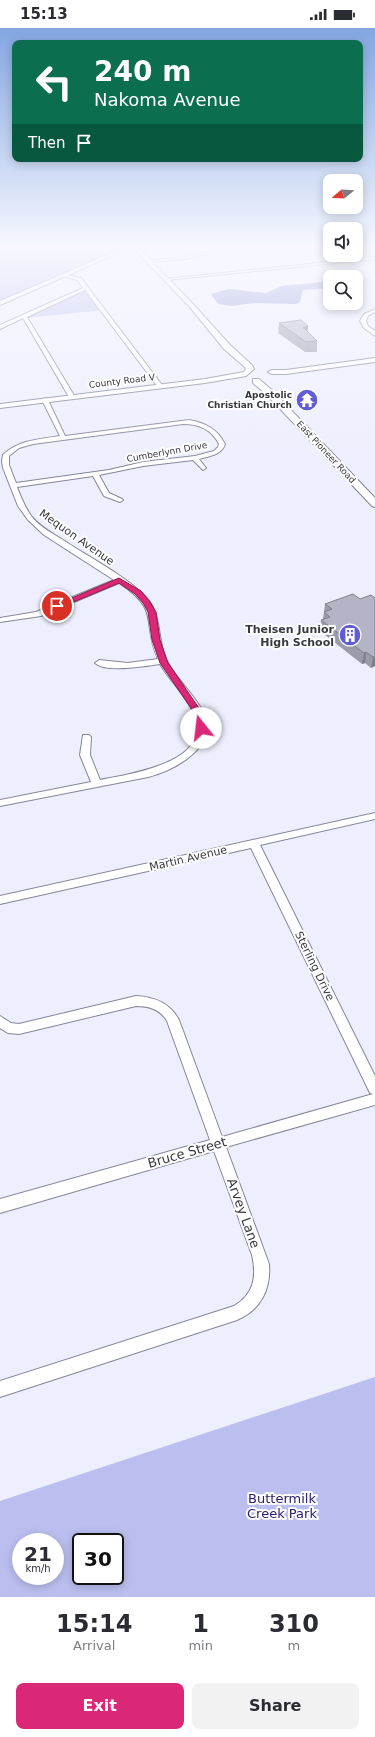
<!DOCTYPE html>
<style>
body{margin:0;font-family:"DejaVu Sans",sans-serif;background:#f2f2f3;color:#2b2b33;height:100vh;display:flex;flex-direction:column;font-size:15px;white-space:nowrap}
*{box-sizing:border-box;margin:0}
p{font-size:13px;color:#7c7c81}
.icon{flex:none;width:22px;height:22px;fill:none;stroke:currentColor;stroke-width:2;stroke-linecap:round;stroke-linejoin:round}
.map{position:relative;height:1569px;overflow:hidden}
.side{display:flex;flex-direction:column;background:#fff;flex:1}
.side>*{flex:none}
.hud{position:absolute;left:12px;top:12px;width:351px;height:122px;border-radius:8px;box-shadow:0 2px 10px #0003;background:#0b6e4f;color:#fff;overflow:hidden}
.needle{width:26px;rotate:252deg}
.tools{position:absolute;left:323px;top:146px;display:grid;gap:8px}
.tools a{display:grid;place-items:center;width:40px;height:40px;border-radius:8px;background:#fff;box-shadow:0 2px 10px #0003;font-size:20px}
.speed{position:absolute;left:12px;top:1505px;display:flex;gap:8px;font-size:20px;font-weight:700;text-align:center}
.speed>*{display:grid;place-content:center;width:52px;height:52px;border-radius:50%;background:#fff;box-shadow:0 2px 10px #0003;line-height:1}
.speed small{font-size:10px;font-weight:400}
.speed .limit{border:2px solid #111;border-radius:6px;background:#fff;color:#111}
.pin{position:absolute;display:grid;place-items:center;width:34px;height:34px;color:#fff;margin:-17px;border:2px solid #fff;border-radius:50%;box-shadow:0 1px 4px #0007}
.me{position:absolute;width:44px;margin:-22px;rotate:344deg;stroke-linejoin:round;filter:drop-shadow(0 0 3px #0008)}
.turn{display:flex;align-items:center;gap:14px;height:84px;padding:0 16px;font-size:18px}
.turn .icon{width:52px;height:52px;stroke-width:2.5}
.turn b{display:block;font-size:28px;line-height:34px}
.then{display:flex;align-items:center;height:38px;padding:0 16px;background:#0003;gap:8px;font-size:15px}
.eta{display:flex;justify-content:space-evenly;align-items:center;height:68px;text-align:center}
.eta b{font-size:24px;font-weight:700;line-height:28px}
.primary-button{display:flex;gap:8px;margin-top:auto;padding:8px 16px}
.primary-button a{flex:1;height:46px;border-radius:8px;background:#db2777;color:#fff;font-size:16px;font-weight:700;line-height:46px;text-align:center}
.primary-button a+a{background:#f2f2f3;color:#2b2b33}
.status{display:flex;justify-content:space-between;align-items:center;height:28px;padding:0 20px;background:#fff;direction:ltr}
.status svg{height:11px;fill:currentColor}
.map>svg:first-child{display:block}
.green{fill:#babfef;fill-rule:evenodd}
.water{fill:#8b90d6}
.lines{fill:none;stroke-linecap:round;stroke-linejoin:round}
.minor-casing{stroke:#848697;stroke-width:2}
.secondary-casing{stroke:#848697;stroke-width:2}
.minor{fill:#fff;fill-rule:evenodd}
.secondary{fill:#fff;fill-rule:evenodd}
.wall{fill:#9a9cab}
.shaded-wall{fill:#7d7f8b}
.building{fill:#b3b5c7;stroke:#7d7f8b}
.route{fill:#db2777;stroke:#8e194d}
.labels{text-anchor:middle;stroke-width:4;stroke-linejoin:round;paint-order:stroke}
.far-street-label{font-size:9px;fill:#383940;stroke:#fefefe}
.far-poi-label{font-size:9px;font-weight:bold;fill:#383940;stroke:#fefefe;text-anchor:end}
.street-label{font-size:11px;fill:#383940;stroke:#fefefe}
.poi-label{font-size:11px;font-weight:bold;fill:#383940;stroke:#fefefe;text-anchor:end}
.near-street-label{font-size:13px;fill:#383940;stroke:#fefefe}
.near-park-label{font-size:13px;fill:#292072;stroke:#fefefe}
</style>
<div class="status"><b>15:13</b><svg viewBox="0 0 49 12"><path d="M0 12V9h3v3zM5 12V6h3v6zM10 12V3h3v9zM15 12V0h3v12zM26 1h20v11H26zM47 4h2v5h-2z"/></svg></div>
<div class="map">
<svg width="375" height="1569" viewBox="0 0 375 1569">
<rect width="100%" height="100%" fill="#edeffe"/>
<!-- green -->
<g class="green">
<path d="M0,220H127L0,275Z"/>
<path d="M86,260L103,282L26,290Z"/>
<path d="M375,1349V1569H0V1473ZM21,1514H55V1548H21ZM81,1514H115V1548H81Z"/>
</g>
<!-- water -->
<path class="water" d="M330,251V260L303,262L300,274L296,276L254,275L232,278L218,276L211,266L229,261L266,265L282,258L321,254Z"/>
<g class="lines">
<!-- minor casing -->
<g class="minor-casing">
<g id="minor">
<path d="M206,224L208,226L186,231L149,234L147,233L186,229Z"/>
<path d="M375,229V231L167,252L165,251Z"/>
<path d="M63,246L81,250L162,357V359H158L85,262L27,289L75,369L74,370L69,369L23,290L0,301V297L83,260L77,252L63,248Z"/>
<path d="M375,281V284L368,288L366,293L368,298L375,303V308L364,300L360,293L364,286Z"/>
<path d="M45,370L48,372L65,408L189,392C206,395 217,401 225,416C222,427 209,428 199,431L206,440L203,442L193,432L143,438L99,447L109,465L122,471L123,472L120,474L104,468L93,448L17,459C21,469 25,480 32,489C41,500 54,506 66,514C89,529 125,548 144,567C162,584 157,608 165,629C174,650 193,664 203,684C219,719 175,742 148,749L0,778V772L91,754L80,727L83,707H89L91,709L90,727L100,752C130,746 217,734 193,684C185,666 170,653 160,636C146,638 105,645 95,635L99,632L128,635L158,631C141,594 162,583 119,555L41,588L0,594V590L36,584L114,552L44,507L28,492L18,478L3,440L2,433L3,427C18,412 40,411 60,408L42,372ZM183,396C199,396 211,401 219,416L218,419L214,423L195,428L143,434L109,442L16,455L9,437V428L19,420L33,416Z"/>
<path d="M375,785V791L260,817L375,1048V1077L226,1119L269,1236C271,1261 261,1282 237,1292L0,1369V1353L234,1278C254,1266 257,1249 252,1227L214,1123L0,1185V1171L210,1112L167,993C160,981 149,978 136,978L19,1006L8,1005L0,1000V988L11,995L19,996L136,968C155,969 170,975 179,992L222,1109L373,1066L370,1065L251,820L0,876V868Z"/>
</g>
</g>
<!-- secondary casing -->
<g class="secondary-casing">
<g id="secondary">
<path d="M123,220H130L0,277V273Z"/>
<path d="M133,220H139L193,276L230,317L252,337L254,341L246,348L205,355L0,380V376L205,351L244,344L246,340L224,321L189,278Z"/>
<path d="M375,330V334L286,346H272L268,344L272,342H286Z"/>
<path d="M253,351H259L273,363L375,470V479L372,478L267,367L253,355Z"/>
</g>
</g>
<!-- minor -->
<use href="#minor" class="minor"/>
<!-- secondary -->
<use href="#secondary" class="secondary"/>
</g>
<!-- wall -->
<g class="wall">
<path d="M279,295L308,298L307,303L317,313V324H305L278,305Z"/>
<path d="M360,571L375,638L371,640L365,635L362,636L320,603L321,592L323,591L325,576Z"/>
</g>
<!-- shaded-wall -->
<g class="shaded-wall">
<path d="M308,298L307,309L303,299Z"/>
<path d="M366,624L365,635L362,636L364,625Z"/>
<path d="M375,628V638L371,640L373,629Z"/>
</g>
<!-- building -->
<g class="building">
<path d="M301,292L308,298L303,299L317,313L306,314L279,295Z"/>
<path d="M353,566L360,571L371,567L375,570V628L373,629L366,624L364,625L321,592L330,589L324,584L332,581L325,576Z"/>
</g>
<!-- sky -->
<linearGradient id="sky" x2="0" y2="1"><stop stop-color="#83a6e1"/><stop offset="0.5" stop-color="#f7f8ff"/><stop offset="1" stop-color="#f7f8ff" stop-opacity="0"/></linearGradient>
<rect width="375" height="439" fill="url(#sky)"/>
<!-- route -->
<path class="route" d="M119,550L141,563L150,574L156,584L160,612L168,635L201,683L205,700L204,702H198L197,700L193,683L160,635L152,612L148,584L143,575L135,566L119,555L59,580L53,578Z"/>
<!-- icons -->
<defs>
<g id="temple-disc" transform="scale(1.15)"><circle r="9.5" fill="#615cd5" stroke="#fefefe"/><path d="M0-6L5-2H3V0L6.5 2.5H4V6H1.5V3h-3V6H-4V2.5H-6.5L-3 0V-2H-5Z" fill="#fff"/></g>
<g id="building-disc" transform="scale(1.15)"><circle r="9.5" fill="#615cd5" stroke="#fefefe"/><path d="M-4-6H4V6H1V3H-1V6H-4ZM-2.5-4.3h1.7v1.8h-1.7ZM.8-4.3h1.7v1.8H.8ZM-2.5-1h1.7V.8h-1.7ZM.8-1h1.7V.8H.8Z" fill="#fff"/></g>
</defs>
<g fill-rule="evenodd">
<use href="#temple-disc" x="307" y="372"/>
<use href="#building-disc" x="350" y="607"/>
</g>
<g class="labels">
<!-- far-street labels -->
<g class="far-street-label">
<text transform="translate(122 353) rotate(-7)" y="3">County Road V</text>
<text transform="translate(167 424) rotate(-10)" y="3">Cumberlynn Drive</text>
<text transform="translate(326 424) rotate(47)" y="3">East Pioneer Road</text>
</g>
<!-- far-poi labels -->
<g class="far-poi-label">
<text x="292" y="370">Apostolic<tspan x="292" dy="10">Christian Church</tspan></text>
</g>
<!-- street labels -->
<g class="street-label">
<text transform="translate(77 509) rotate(35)" y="4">Mequon Avenue</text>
<text transform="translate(188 830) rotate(-13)" y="4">Martin Avenue</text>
<text transform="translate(315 938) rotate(64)" y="4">Sterling Drive</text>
</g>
<!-- poi labels -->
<g class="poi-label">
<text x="334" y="605">Theisen Junior<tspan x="334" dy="13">High School</tspan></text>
</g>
<!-- near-street labels -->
<g class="near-street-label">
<text transform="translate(187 1124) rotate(-16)" y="5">Bruce Street</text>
<text transform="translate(244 1185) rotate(70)" y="5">Arvey Lane</text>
</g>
<!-- near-park labels -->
<g class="near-park-label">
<text x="282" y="1475">Buttermilk<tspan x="282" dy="15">Creek Park</tspan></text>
</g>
</g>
</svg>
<div class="tools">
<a><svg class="needle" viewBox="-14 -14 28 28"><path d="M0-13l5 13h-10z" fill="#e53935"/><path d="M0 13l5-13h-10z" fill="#7c7c81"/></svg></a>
<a><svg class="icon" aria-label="sound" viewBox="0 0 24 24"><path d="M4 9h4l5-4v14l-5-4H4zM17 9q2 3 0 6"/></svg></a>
<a><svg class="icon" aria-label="search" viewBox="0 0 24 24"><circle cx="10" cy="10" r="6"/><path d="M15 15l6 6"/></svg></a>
</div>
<div class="speed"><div>21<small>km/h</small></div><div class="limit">30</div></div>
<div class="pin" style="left:57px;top:578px;background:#d93025"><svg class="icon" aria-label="arrive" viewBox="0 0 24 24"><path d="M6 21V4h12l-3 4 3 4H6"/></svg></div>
<svg class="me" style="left:201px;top:700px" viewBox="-20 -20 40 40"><circle r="19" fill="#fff"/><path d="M0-13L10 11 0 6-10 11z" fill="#db2777"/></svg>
<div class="hud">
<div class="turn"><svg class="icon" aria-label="left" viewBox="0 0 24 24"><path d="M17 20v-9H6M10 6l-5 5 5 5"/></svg><div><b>240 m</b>Nakoma Avenue</div></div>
<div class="then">Then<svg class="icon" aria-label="arrive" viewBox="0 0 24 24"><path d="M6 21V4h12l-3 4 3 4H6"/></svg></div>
</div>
</div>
<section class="side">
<div class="eta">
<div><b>15:14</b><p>Arrival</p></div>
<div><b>1</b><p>min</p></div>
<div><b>310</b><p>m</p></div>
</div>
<div class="primary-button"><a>Exit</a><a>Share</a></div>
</section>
